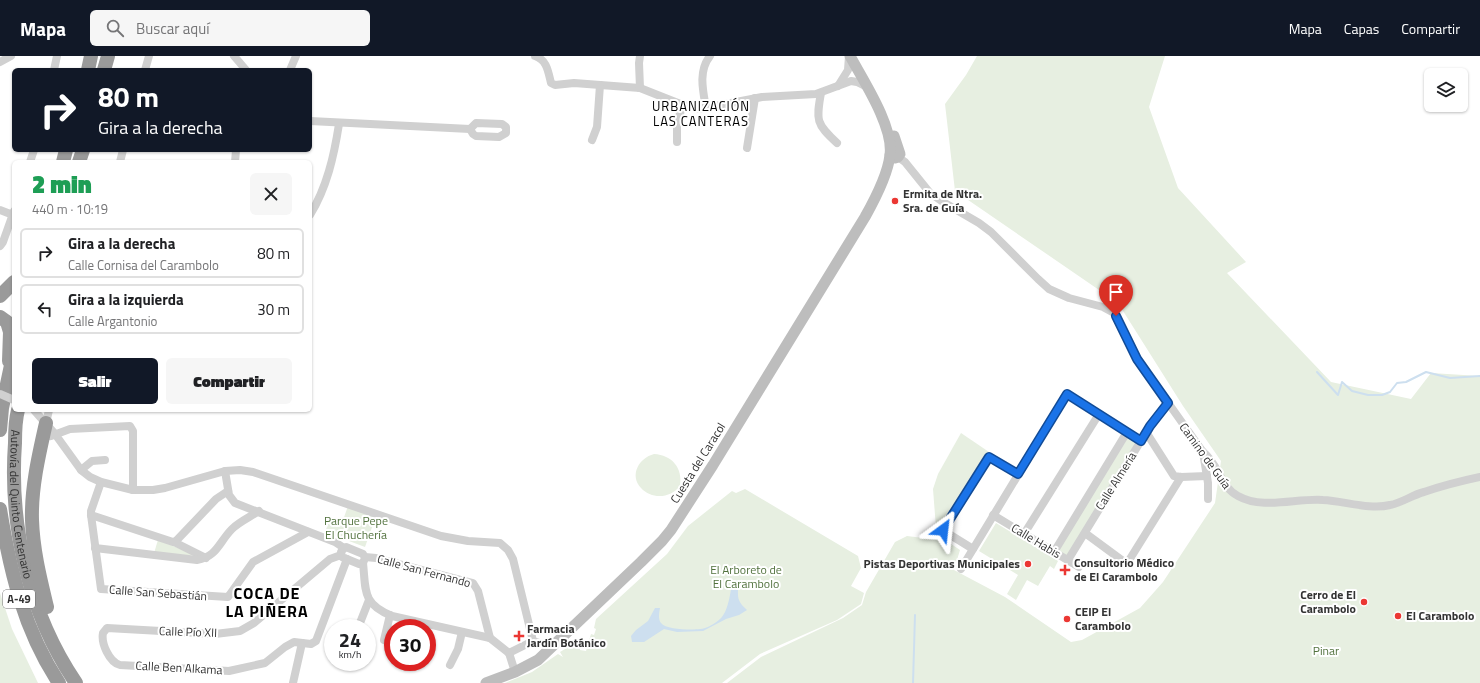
<!DOCTYPE html>
<html lang="es">
<meta charset="utf-8">
<style>
body{margin:0;font-family:"Titillium Web",sans-serif;background:#f6f6f6;color:#202124;height:100vh;display:flex;flex-direction:column;font-size:15px;white-space:nowrap}
*{box-sizing:border-box;margin:0}
p{font-size:13px;color:#757577}
.icon{flex:none;width:22px;height:22px;fill:none;stroke:currentColor;stroke-width:2;stroke-linecap:round;stroke-linejoin:round}
.map{position:relative;flex:1;overflow:hidden}
.panel{position:absolute;left:12px;top:104px;width:300px;height:252px;display:flex;flex-direction:column;background:#fff;border-radius:6px;box-shadow:0 1px 3px #0004}
.panel>*{flex:none}
.guide{position:absolute;left:12px;top:12px;width:300px;height:84px;border-radius:6px;box-shadow:0 1px 3px #0004;background:#111827;color:#fff;overflow:hidden}
.buttons{position:absolute;left:1424px;top:12px;display:grid;gap:8px}
.buttons a{display:grid;place-items:center;width:44px;height:44px;border-radius:6px;background:#fff;box-shadow:0 1px 3px #0004;font-size:20px}
.speed{position:absolute;left:324px;top:563px;display:flex;gap:8px;font-size:20px;font-weight:700;text-align:center}
.speed>*{display:grid;place-content:center;width:52px;height:52px;border-radius:50%;background:#fff;box-shadow:0 1px 3px #0004;line-height:1}
.speed small{font-size:10px;font-weight:400}
.speed .limit{border:6px solid #d22;background:#fff;color:#111}
.pin{position:absolute;display:grid;place-items:center;width:34px;height:34px;color:#fff;margin:-41px -17px;border-radius:50% 50% 50% 0;rotate:-45deg;box-shadow:0 0 4px #0007}
.pin .icon{rotate:45deg}
.me{position:absolute;width:44px;margin:-22px;rotate:30deg;stroke-linejoin:round;filter:drop-shadow(0 0 3px #0008)}
.turn{display:flex;align-items:center;gap:14px;height:84px;padding:0 20px;font-size:18px}
.turn .icon{width:52px;height:52px;stroke-width:2.5}
.turn b{display:block;font-size:28px;line-height:34px}
.round{display:grid;place-items:center;flex:none;width:42px;height:42px;border-radius:6px;background:#f6f6f6}
.head{display:flex;align-items:center;justify-content:space-between;height:68px;padding:0 20px}
h1{font-size:24px;font-weight:800;line-height:30px;color:#1e9e55}
.cta{display:flex;gap:8px;margin-top:auto;padding:8px 20px}
.cta a{flex:1;height:46px;border-radius:6px;background:#111827;color:#fff;font-size:16px;font-weight:800;line-height:46px;text-align:center}
.cta a+a{background:#f6f6f6;color:#202124}
ul{padding:0;list-style:none}
li{display:flex;align-items:center;gap:12px;height:50px;margin:0 8px 6px;padding:0 12px;border:2px solid #e0e0e0;border-radius:6px}
li div{flex:1}
li b{display:block;font-size:15px}
li em{font-style:normal}
header{display:flex;align-items:center;gap:24px;box-sizing:border-box;height:56px;padding:0 20px;background:#111827;color:#fff}
header strong{font-size:19px}
nav{display:flex;gap:22px;margin-inline-start:auto;font-size:14px}
.search{width:280px;height:36px;background:#f6f6f6;display:flex;align-items:center;gap:10px;box-sizing:border-box;padding:0 14px;border-radius:6px;color:#757577;font-size:15px}
.map>svg:first-child{display:block}
.green{fill:#e7efe1}
.water{fill:#cddfef}
.lines{fill:none;stroke-linecap:round;stroke-linejoin:round}
.stream{stroke:#cddfef;stroke-width:2}
.street{stroke:#d0d0d0;stroke-width:8}
.secondary{stroke:#bdbdbd;stroke-width:11}
.highway{stroke:#9a9a9a;stroke-width:14}
.street-bridge{stroke:#d0d0d0;stroke-width:8}
.route-casing{stroke:#114b97;stroke-width:10}
.route{stroke:#1a73e8;stroke-width:7}
.poi-dot{fill:#eb3733;stroke:#fff;stroke-width:1.5}
.labels{text-anchor:middle;stroke-width:4;stroke-linejoin:round;paint-order:stroke}
.shield{fill:#fff;stroke:#707070;stroke-width:1}
.shield-label{font-size:11px;font-weight:bold;fill:#333}
.poi-label{font-size:12px;font-weight:bold;fill:#333;stroke:#fff;text-anchor:start}
.street-label{font-size:12px;fill:#333;stroke:#fff}
.park-label{font-size:12px;fill:#51713d;stroke:#fff}
.neighbourhood-label{font-size:13px;letter-spacing:1px;fill:#000;stroke:#fff}
.district-label{font-size:16px;font-weight:bold;letter-spacing:1px;fill:#000;stroke:#fff}
</style>
<header>
<strong>Mapa</strong>
<div class="search"><svg class="icon" aria-label="search" viewBox="0 0 24 24"><circle cx="10" cy="10" r="6"/><path d="M15 15l6 6"/></svg>Buscar aquí</div>
<nav><a>Mapa</a><a>Capas</a><a>Compartir</a></nav>
</header>
<div class="map">
<svg width="1480" height="627" viewBox="0 0 1480 627">
<rect width="100%" height="100%" fill="#fff"/>
<!-- green -->
<g class="green">
<path d="M977,0H1165L1149,51L1178,132L1246,206L1227,217L1331,326L1411,343L1431,317L1480,320V627H727L761,601L843,562L862,549L866,536L895,486L907,480L923,482L932,475L960,494L954,514L1005,541L1071,586L1082,584L1140,552L1163,526L1215,447L1221,405L1183,350L1118,247L955,135L945,48L966,19Z"/>
<path d="M961,377L989,396L939,474L936,472L933,433L938,418Z"/>
<path d="M1128,381L1136,386L1067,500L1058,495Z"/>
<path d="M654,398C672,399 683,412 680,430C671,442 652,444 641,432C629,419 639,402 654,398Z"/>
<path d="M745,433L858,500L861,512L851,530L864,537L861,548L837,564L760,598L722,627H505L532,616L558,598L563,601L560,596L570,590L576,587L580,590V594L586,595L591,578L594,579L596,573L594,572L596,563L667,498L688,470L732,435L736,437Z"/>
<path d="M348,450L376,460L365,491L325,476L330,463L342,467Z"/>
<path d="M996,467L1058,505L1054,513L1050,510L1038,530L1027,524L1016,544L1007,538L1018,519L979,495Z"/>
<path d="M158,484L199,500L154,497Z"/>
<path d="M0,537L12,573L38,627H0Z"/>
</g>
<!-- water -->
<path class="water" d="M732,525L737,526C740,540 734,542 747,554L739,559L726,563L703,575L677,576L664,573L644,586H632L631,580L636,574L648,565L655,552H660C659,557 658,563 661,567C666,574 693,574 700,573C706,573 716,567 720,563C728,557 731,535 732,525Z"/>
<g class="lines">
<!-- stream -->
<g class="stream">
<path d="M1317,316L1338,339L1342,326L1352,335L1368,339H1382L1390,336L1397,327L1406,326L1426,316L1450,322L1480,320"/>
<path d="M913,627L915,559"/>
</g>
<!-- street -->
<g class="street">
<path d="M234,0L246,14"/>
<path d="M535,0C547,4 548,15 551,27L555,29L574,27L640,32L683,49L700,53L762,41L816,38L851,25L857,26L867,31"/>
<path d="M0,6L11,0"/>
<path d="M54,14L57,0"/>
<path d="M145,14L149,0"/>
<path d="M290,14L296,0"/>
<path d="M838,30L848,14L849,0"/>
<path d="M640,32L639,7L640,0"/>
<path d="M821,37C816,64 816,68 837,87"/>
<path d="M706,52C703,35 698,15 710,0"/>
<path d="M310,65L470,73"/>
<path d="M476,67L502,68L506,71V77L499,81L476,80L473,78L470,73Z"/>
<path d="M592,84L597,71L600,29"/>
<path d="M677,86V66L683,49"/>
<path d="M747,92L755,42"/>
<path d="M898,101L905,106L930,137L943,146L979,167L991,176L1038,223L1049,233L1069,242L1103,251L1114,257L1137,303L1203,396C1219,408 1220,431 1238,440C1263,454 1296,442 1323,444C1344,445 1370,454 1390,449C1402,447 1412,439 1424,436C1442,430 1461,425 1480,421"/>
<path d="M30,106L34,94"/>
<path d="M120,106L123,94"/>
<path d="M235,106L236,94"/>
<path d="M0,154L13,159"/>
<path d="M310,159C327,131 334,100 339,68"/>
<path d="M0,190L3,186L14,155"/>
<path d="M34,354L55,378L81,414L90,421L101,426L133,434H153L165,432L225,415L240,414L253,416L441,480L468,485L500,487L508,494L513,503L533,585"/>
<path d="M46,367L49,354"/>
<path d="M1146,376L1174,420L1181,421L1207,420"/>
<path d="M51,380L70,373L130,370L133,375V434"/>
<path d="M1203,396L1208,427V443"/>
<path d="M81,414L92,405L105,404"/>
<path d="M225,415L229,439L235,447L335,486L344,492"/>
<path d="M101,426L91,455V459L101,533L228,541L253,506L308,476"/>
<path d="M91,459L173,486L176,485L216,443L228,435"/>
<path d="M993,459L1079,511"/>
<path d="M1085,477L1123,505L1128,506L1181,421"/>
<path d="M1024,478L1099,358"/>
<path d="M174,486L206,502"/>
<path d="M346,491L363,498L365,502L363,507L359,508L342,501L341,496L344,492Z"/>
<path d="M95,492L197,504C217,501 219,486 232,473C239,466 250,461 259,455"/>
<path d="M973,493L944,475L943,472L987,402L990,401L1018,418"/>
<path d="M1054,496L1127,376"/>
<path d="M341,499L330,503L254,567L240,575L215,578L107,572L103,577C101,587 109,606 120,609L229,615L265,607L285,591L294,586L311,588L316,585L347,503"/>
<path d="M365,501L376,502L473,527L478,535L490,582"/>
<path d="M1068,504L1150,370L1168,347"/>
<path d="M363,507C366,535 362,548 392,560L490,582L509,597"/>
<path d="M961,513L1067,338L1141,385"/>
<path d="M390,559L384,584L393,586"/>
<path d="M358,572L369,544"/>
<path d="M509,597L533,585L553,591"/>
<path d="M509,597L515,616"/>
<path d="M450,609L458,593L462,576"/>
<path d="M293,627L302,587"/>
</g>
<!-- secondary -->
<g class="secondary">
<path d="M890,99L895,102L898,101L900,98L894,80"/>
<path d="M486,627L515,616L538,604L641,506L662,485L671,474L713,409L865,161C874,145 888,117 890,99C894,71 863,24 850,0"/>
</g>
<!-- highway -->
<g class="highway">
<path d="M88,14L91,0"/>
<path d="M104,14L108,0"/>
<path d="M63,106L66,94"/>
<path d="M79,106L83,94"/>
<path d="M0,240L14,226"/>
<path d="M0,261L7,266L10,276L9,305"/>
<path id="s1" d="M18,354C15,365 15,376 15,387C9,470 29,558 76,627"/>
<path d="M46,367C39,398 31,432 32,464C33,494 40,522 47,551"/>
<path d="M0,374L2,352L14,295"/>
<path d="M0,453C10,515 24,574 59,627"/>
</g>
<!-- street-bridge -->
<path class="street-bridge" d="M0,338L14,344"/>
</g>
<g class="lines">
<!-- route casing -->
<g class="route-casing">
<path id="route" d="M943,474L989,401L1018,418L1067,338L1141,385L1150,370L1168,347L1137,303L1116,260"/>
</g>
<!-- route -->
<use href="#route" class="route"/>
</g>
<!-- markers -->
<g class="poi-dot">
<circle cx="895" cy="145" r="4"/>
<circle cx="1028" cy="508" r="4"/>
<path d="M1063 508h4v4h4v4h-4v4h-4v-4h-4v-4h4z"/>
<circle cx="1364" cy="546" r="4"/>
<circle cx="1398" cy="560" r="4"/>
<circle cx="1067" cy="563" r="4"/>
<path d="M517 574h4v4h4v4h-4v4h-4v-4h-4v-4h4z"/>
</g>
<g class="labels">
<!-- shield labels -->
<rect class="shield" x="3" y="534" width="32" height="18" rx="3"/>
<g class="shield-label">
<text x="19" y="547">A-49</text>
</g>
<!-- poi labels -->
<g class="poi-label">
<text x="903" y="142">Ermita de Ntra.<tspan x="903" dy="14">Sra. de Guía</tspan></text>
<text x="1074" y="511">Consultorio Médico<tspan x="1074" dy="14">de El Carambolo</tspan></text>
<text x="1020" y="512" text-anchor="end">Pistas Deportivas Municipales</text>
<text x="1356" y="543" text-anchor="end">Cerro de El<tspan x="1356" dy="14">Carambolo</tspan></text>
<text x="1075" y="560">CEIP El<tspan x="1075" dy="14">Carambolo</tspan></text>
<text x="1406" y="564">El Carambolo</text>
<text x="527" y="577">Farmacia<tspan x="527" dy="14">Jardín Botánico</tspan></text>
</g>
<!-- street labels -->
<g class="street-label">
<text transform="translate(1205 400) rotate(54)" y="4">Camino de Guía</text>
<text transform="translate(698 407) rotate(-58)" y="4">Cuesta del Caracol</text>
<text transform="translate(1116 425) rotate(-58)" y="4">Calle Almería</text>
<text dy="4" stroke="none"><textPath href="#s1" startOffset="95">Autovía del Quinto Centenario</textPath></text>
<text transform="translate(1036 485) rotate(31)" y="4">Calle Habis</text>
<text transform="translate(424 515) rotate(15)" y="4">Calle San Fernando</text>
<text transform="translate(158 537) rotate(4)" y="4">Calle San Sebastián</text>
<text transform="translate(188 576) rotate(2)" y="4">Calle Pío XII</text>
<text transform="translate(179 612) rotate(3)" y="4">Calle Ben Alkama</text>
</g>
<!-- park labels -->
<g class="park-label">
<text x="356" y="469">Parque Pepe<tspan x="356" dy="14">El Chuchería</tspan></text>
<text x="746" y="518">El Arboreto de<tspan x="746" dy="14">El Carambolo</tspan></text>
<text x="1326" y="599">Pinar</text>
</g>
<!-- neighbourhood labels -->
<g class="neighbourhood-label">
<text x="701" y="55">URBANIZACIÓN<tspan x="701" dy="15">LAS CANTERAS</tspan></text>
</g>
<!-- district labels -->
<g class="district-label">
<text x="267" y="543">COCA DE<tspan x="267" dy="18">LA PIÑERA</tspan></text>
</g>
</g>
</svg>
<div class="buttons">
<a><svg class="icon" aria-label="layers" viewBox="0 0 24 24"><path d="M12 4l9 5-9 5-9-5zM3 14l9 5 9-5"/></svg></a>
</div>
<div class="speed"><div>24<small>km/h</small></div><div class="limit">30</div></div>
<div class="pin" style="left:1116px;top:260px;background:#d93025"><svg class="icon" aria-label="arrive" viewBox="0 0 24 24"><path d="M6 21V4h12l-3 4 3 4H6"/></svg></div>
<svg class="me" style="left:943px;top:474px" viewBox="-20 -20 40 40"><path d="M0-17L14 15 0 8-14 15z" fill="#1a73e8" stroke="#fff" stroke-width="4"/></svg>
<div class="guide">
<div class="turn"><svg class="icon" aria-label="right" viewBox="0 0 24 24"><path d="M7 20v-9h11M14 6l5 5-5 5"/></svg><div><b>80 m</b>Gira a la derecha</div></div>
</div>
<section class="panel">
<div class="head"><div><h1>2 min</h1><p>440 m · 10:19</p></div><a class="round"><svg class="icon" aria-label="close" viewBox="0 0 24 24"><path d="M6 6l12 12M18 6L6 18"/></svg></a></div>
<ul>
<li><svg class="icon" aria-label="right" viewBox="0 0 24 24"><path d="M7 20v-9h11M14 6l5 5-5 5"/></svg><div><b>Gira a la derecha</b><p>Calle Cornisa del Carambolo</p></div><em>80 m</em></li>
<li><svg class="icon" aria-label="left" viewBox="0 0 24 24"><path d="M17 20v-9H6M10 6l-5 5 5 5"/></svg><div><b>Gira a la izquierda</b><p>Calle Argantonio</p></div><em>30 m</em></li>
</ul>
<div class="cta"><a>Salir</a><a>Compartir</a></div>
</section>
</div>
